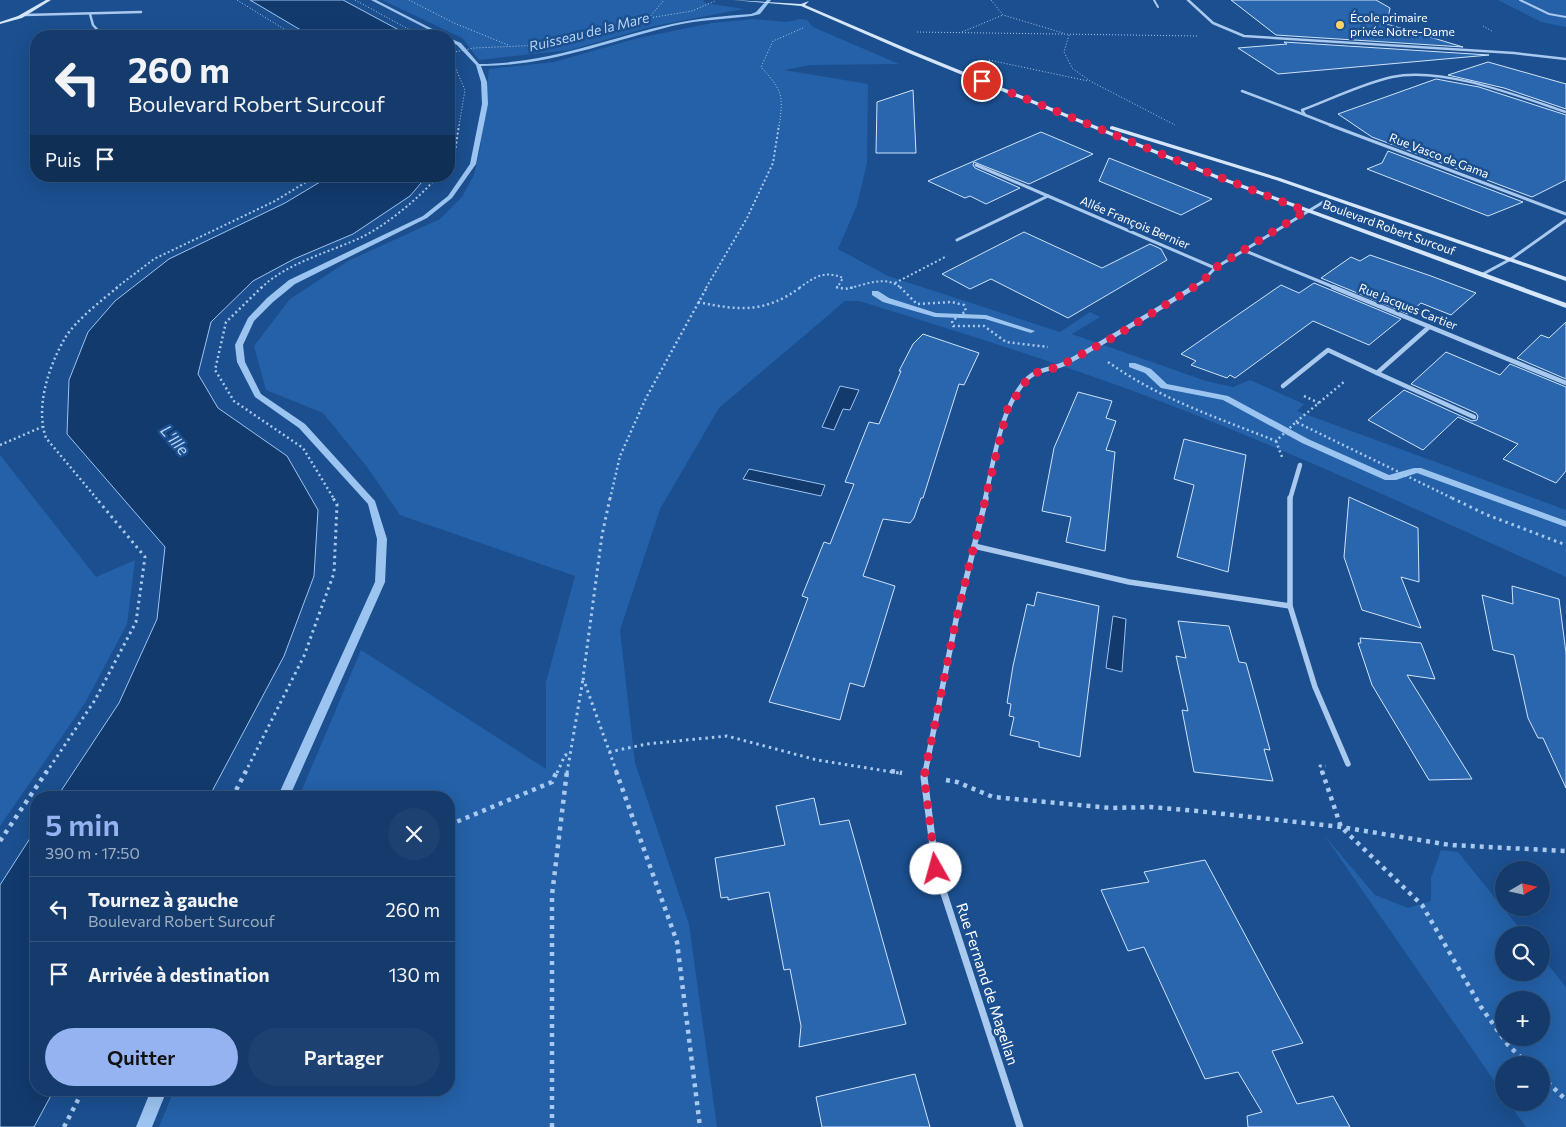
<!DOCTYPE html>
<html lang="fr">
<meta charset="utf-8">
<style>
body{margin:0;font-family:Commissioner,sans-serif;background:#1d4271;color:#f1f3f6;height:100vh;display:flex;flex-direction:column;font-size:19px;white-space:nowrap}
*{box-sizing:border-box;margin:0}
p{font-size:16px;color:#9dadc1}
.icon{flex:none;width:28px;height:28px;fill:none;stroke:currentColor;stroke-width:2;stroke-linecap:round;stroke-linejoin:round}
.map{position:relative;flex:1;overflow:hidden}
.panel{position:absolute;left:30px;top:791px;width:425px;height:305px;display:flex;flex-direction:column;background:#143b6b;border-radius:20px;box-shadow:0 5px 20px #0002,0 0 0 1px #33557e}
.panel>*{flex:none}
.top-card{position:absolute;left:30px;top:30px;width:425px;height:152px;border-radius:20px;box-shadow:0 5px 20px #0002,0 0 0 1px #33557e;background:#143b6b;color:#f1f3f6;overflow:hidden}
.needle{width:32px;rotate:81deg}
.controls{position:absolute;left:1495px;top:861px;display:grid;gap:10px}
.controls a{display:grid;place-items:center;width:55px;height:55px;border-radius:50%;background:#143b6b;box-shadow:0 5px 20px #0002,0 0 0 1px #33557e;font-size:25px}
.pin{position:absolute;display:grid;place-items:center;width:42px;height:42px;color:#fff;margin:-21px;border:2px solid #fff;border-radius:50%;box-shadow:0 1px 5px #0007}
.me{position:absolute;width:55px;margin:-28px;rotate:353deg;stroke-linejoin:round;filter:drop-shadow(0 0 4px #0008)}
.turn{display:flex;align-items:center;gap:18px;height:105px;padding:0 15px;font-size:22px}
.turn .icon{width:65px;height:65px;stroke-width:2.5}
.turn b{display:block;font-size:35px;line-height:42px}
.then{display:flex;align-items:center;height:48px;padding:0 15px;background:#0003;gap:10px;font-size:19px}
.round{display:grid;place-items:center;flex:none;width:52px;height:52px;border-radius:26px;background:#1d4271}
.summary{display:flex;align-items:center;justify-content:space-between;height:85px;padding:0 15px}
h1{font-size:30px;font-weight:600;line-height:38px;color:#95b2f1}
.button{display:flex;gap:10px;margin-top:auto;padding:10px 15px}
.button a{flex:1;height:58px;border-radius:30px;background:#95b2f1;color:#111;font-size:20px;font-weight:600;line-height:58px;text-align:center}
.button a+a{background:#1d4271;color:#f1f3f6}
ul{padding:0;list-style:none}
li{display:flex;align-items:center;gap:15px;height:65px;padding:0 15px;border-top:1px solid #33557e}
li div{flex:1}
li b{display:block;font-size:19px}
li em{font-style:normal}
.map>svg:first-child{display:block}
.green{fill:#2461a8;fill-rule:evenodd}
.water{fill:#123a6d;stroke:#9cc4f0}
.lines{fill:none;stroke-linecap:round;stroke-linejoin:round}
.stream{fill:#9cc4f0;fill-rule:evenodd}
.building{fill:#2a66ad;stroke:#cfe3fa}
.path-far4{stroke:#a9c9ee;stroke-width:1;stroke-dasharray:1 2;stroke-linecap:butt}
.path-far3{stroke:#a9c9ee;stroke-width:2;stroke-dasharray:2 2.5;stroke-linecap:butt}
.path-far2{stroke:#a9c9ee;stroke-width:2.5;stroke-dasharray:2 3;stroke-linecap:butt}
.path-far1{stroke:#a9c9ee;stroke-width:3;stroke-dasharray:2.5 4;stroke-linecap:butt}
.path{stroke:#a9c9ee;stroke-width:4.5;stroke-dasharray:4 5;stroke-linecap:butt}
.lane{stroke:#a9c9ee;stroke-width:2}
.street-far4{stroke:#a9c9ee;stroke-width:2.5}
.street-far3{stroke:#a9c9ee;stroke-width:3}
.street-far2{stroke:#a9c9ee;stroke-width:4.5}
.street-far1{stroke:#a9c9ee;stroke-width:5.5}
.street{stroke:#a9c9ee;stroke-width:7}
.secondary{fill:#d6e6fa;fill-rule:evenodd}
.route{stroke:#e11d48;stroke-width:9;stroke-dasharray:0 16.2}
.poi-dot{fill:#ffd166;stroke:#1b4f8f;stroke-width:2}
.labels{text-anchor:middle;stroke-width:5;stroke-linejoin:round;paint-order:stroke}
.far-poi-label{font-size:12px;fill:#fff;stroke:#1b4f8f;text-anchor:start}
.far-street-label{font-size:12px;fill:#fff;stroke:#1b4f8f}
.far-water-label{font-size:14px;font-style:italic;fill:#b5d3f5;stroke:#1b4f8f}
.street-label{font-size:15px;fill:#fff;stroke:#1b4f8f}
.water-label{font-size:16px;font-style:italic;fill:#b5d3f5;stroke:#1b4f8f}
</style>
<div class="map">
<svg width="1566" height="1127" viewBox="0 0 1566 1127">
<rect width="100%" height="100%" fill="#1b4f8f"/>
<!-- green -->
<g class="green">
<path d="M382,0H703L705,3L744,9L654,26L570,50L479,60L462,38Z"/>
<path d="M1498,0H1566V27L1541,22Z"/>
<path d="M754,19L787,22L800,19L807,20L813,27L899,64L811,65L784,70L868,84L867,163L857,205L838,249L888,276L1060,332L1090,312L1100,317L1072,334L1206,381L1233,387L1250,380L1304,404L1297,411L1566,510V577C1435,518 1304,457 1170,405C1068,366 963,333 859,301H845L719,408L660,509L620,630L635,763L689,924L717,1127H159L174,1090H449V798L299,797L361,650L546,769V682L575,576L400,515L367,467L323,413L266,390L254,346L290,299L348,261L440,219L462,197L474,175L480,149L489,69L554,62L638,38L712,23Z"/>
<path d="M0,455L96,577L135,560L127,624L85,703L0,826Z"/>
<path d="M1324,835L1375,895L1408,908L1431,901V878L1441,850L1458,852L1525,935H1504V972H1541V956L1566,987V1127H1526L1509,1103L1541,1102V1065H1504V1095ZM1504,1000H1541V1038H1504Z"/>
</g>
<!-- water -->
<g class="water">
<path d="M250,0H343L410,36H321L299,29Z"/>
<path d="M330,176H427L410,196L353,234L294,259L253,281L211,322L198,374L218,408L287,456L318,510L314,576L284,656L209,797H57L119,703L157,619L165,547L67,434L69,380L88,332L115,301L169,259L285,203Z"/>
<path d="M840,386L859,390L850,410L843,409L834,430L822,427Z"/>
<path d="M749,469L825,485L821,496L743,479Z"/>
<path d="M1113,616L1126,619L1122,672L1106,668Z"/>
<path d="M36,829V1090H54L34,1127H0V885Z"/>
</g>
<g class="lines">
<!-- stream -->
<g class="stream">
<path d="M371,0H376L446,36H441Z"/>
<path d="M767,0H771L760,14L752,16C725,19 698,20 672,26C608,42 548,66 481,66L487,82L488,104L476,164L452,198L427,218L295,284L273,302L254,321L243,345L245,362L261,394L305,424L375,501L387,539L385,582L289,798H277L375,582L377,539L368,504L299,428L255,397L237,362L235,345L248,318L267,298L289,280L423,216L448,196L470,164L482,104L481,82L476,65L457,45L449,41V38L461,43L479,64C551,63 605,39 672,24C698,18 725,16 751,14L756,12Z"/>
<path d="M872,291H878L889,298L936,313L986,315L1035,331L1031,333L985,319L935,317L883,302L872,295Z"/>
<path d="M1129,363H1135L1151,369L1167,384L1228,396L1308,439L1389,475L1414,468H1421L1566,521V527L1417,473L1396,480H1385L1302,443L1223,400L1161,388L1145,373L1129,367Z"/>
<path d="M151,1090H167L152,1127H136Z"/>
</g>
</g>
<!-- building -->
<g class="building">
<path d="M1231,0H1376L1390,8L1387,24L1463,47L1276,35Z"/>
<path d="M1284,42L1489,55L1278,74L1238,48L1287,44Z"/>
<path d="M1488,62L1566,84V109L1504,88L1448,75Z"/>
<path d="M1436,79L1479,87L1566,115V180L1532,197L1372,137L1338,114Z"/>
<path d="M913,90L916,153H876L877,102Z"/>
<path d="M1041,132L1093,154L1029,184L974,162L973,165L975,168L1020,188L986,204L970,196L965,198L928,181Z"/>
<path d="M1388,151L1523,202L1488,216L1367,169L1382,163Z"/>
<path d="M1109,158L1212,199L1181,215L1099,181Z"/>
<path d="M1024,232L1102,268L1150,244L1161,249L1167,260L1068,318L991,279L970,289L942,274Z"/>
<path d="M1370,255L1431,276L1476,293L1451,315L1421,303L1408,314L1321,278L1351,257L1360,261Z"/>
<path d="M1314,283L1401,319L1369,345L1313,321L1235,378L1230,375L1227,378L1191,365L1196,361L1181,354L1281,285L1299,293Z"/>
<path d="M1566,322V379L1517,358L1541,335L1549,338Z"/>
<path d="M923,334L979,353L964,385L959,384L923,498H921L914,518L910,523L883,519L863,576L895,586L864,687L850,683L840,720L769,702L808,598L802,596L824,542L830,544L854,484L845,482L869,422L879,424L901,371H899L913,344Z"/>
<path d="M1446,352L1500,375L1510,364L1566,387V471L1556,483L1503,459L1518,444L1458,417L1423,450L1368,420L1404,390L1472,421L1477,420L1478,416L1476,413L1411,384Z"/>
<path d="M1078,392L1112,401L1106,418L1116,421L1106,450L1115,452L1105,551L1066,542L1071,517L1042,511L1054,448Z"/>
<path d="M1184,439L1246,455L1228,572L1177,557L1194,485L1174,479Z"/>
<path d="M1349,497L1418,528L1419,582L1401,577L1421,628L1362,610L1344,557Z"/>
<path d="M1512,586L1559,599L1566,653V788L1543,738H1538L1528,718L1514,655L1493,650L1482,595L1513,604Z"/>
<path d="M1037,592L1099,606L1080,757L1039,747V742L1010,735L1014,717L1009,716L1011,704L1007,703L1013,666L1027,604L1034,606Z"/>
<path d="M1178,621L1229,626L1239,662L1246,663L1270,750L1264,749L1273,781L1194,772L1182,710L1188,711L1176,656L1186,658Z"/>
<path d="M1360,638L1421,643L1435,679L1407,675L1472,779L1429,780L1372,685L1358,643H1361Z"/>
<path d="M814,798L820,825L849,820L906,1024L799,1047L801,1026L790,969L784,970L769,892L728,900V897L721,898L715,858L785,845L776,806Z"/>
<path d="M1205,860L1303,1043L1272,1051L1297,1104L1333,1096L1350,1127H1248L1247,1116L1262,1112L1238,1072L1205,1079L1144,947L1128,951L1101,890L1149,882L1144,872Z"/>
<path d="M915,1074L930,1127H822L816,1097Z"/>
</g>
<g class="lines">
<!-- path-far4 -->
<g class="path-far4">
<path d="M237,0L292,34L299,36"/>
<path d="M355,0L421,36"/>
<path d="M409,0L454,23L508,45"/>
<path d="M991,0L1003,15L1063,33"/>
<path d="M649,18L664,0"/>
<path d="M1483,26L1492,31"/>
<path d="M917,32L1199,36"/>
<path d="M962,32L1003,15"/>
<path d="M1069,35L1064,52L1072,68L1090,81L1175,125"/>
<path d="M449,53L465,90L459,126"/>
<path d="M450,53L474,48L543,45L649,18L692,11L715,1"/>
<path d="M989,60L1088,81"/>
<path d="M779,126C784,95 782,90 761,67L773,41L803,28"/>
</g>
<!-- path-far3 -->
<g class="path-far3">
<path d="M449,164L454,158L459,125"/>
<path d="M895,283L947,256"/>
<path d="M116,288L154,259L275,201L316,176"/>
<path d="M261,288C287,263 327,253 360,238C387,225 419,198 438,176"/>
<path d="M706,288L747,218L773,163L779,125"/>
<path d="M799,288C815,277 824,270 843,278L837,288"/>
<path d="M850,288C867,284 886,275 901,288"/>
</g>
<!-- path-far2 -->
<g class="path-far2">
<path d="M262,287L226,322L215,370L234,401L303,448L334,499"/>
<path d="M836,287L845,289L855,287"/>
<path d="M900,287L917,304L952,302L964,305L966,311L952,321L953,326H984L1006,342L1048,347"/>
<path d="M698,302C740,311 765,313 801,287"/>
<path d="M1108,362C1160,399 1218,418 1276,441L1296,422L1454,499"/>
<path d="M1304,396L1319,403"/>
<path d="M1296,422L1345,381"/>
<path d="M1276,441L1282,457"/>
<path d="M0,445L42,427"/>
<path d="M97,499L46,438C35,406 49,366 65,338C76,320 102,300 118,287"/>
<path d="M610,499L620,456L646,398L707,287"/>
</g>
<!-- path-far1 -->
<g class="path-far1">
<path d="M610,498L602,535L583,678L617,773"/>
<path d="M1452,498L1485,514L1566,545"/>
<path d="M609,752L647,744L727,736L817,760L899,773"/>
<path d="M46,773L95,700L136,622L145,557L96,498"/>
<path d="M245,773L304,656L334,573L337,504L333,498"/>
<path d="M557,773L565,755H569"/>
<path d="M567,773L583,679"/>
<path d="M1322,773L1320,766H1326"/>
</g>
<!-- path -->
<g class="path">
<path d="M616,771L677,942L700,1127"/>
<path d="M891,771L902,773"/>
<path d="M1322,771L1341,827L1422,905L1481,1007L1508,1045L1529,1065"/>
<path d="M946,780L957,782L993,797L1111,808L1151,807L1197,811L1341,827L1450,845L1566,851"/>
<path d="M232,798L246,771"/>
<path d="M449,825L552,782L557,771"/>
<path d="M0,841L47,771"/>
<path d="M1541,1076L1566,1100"/>
<path d="M64,1127L83,1090"/>
<path d="M552,1127V895L567,771"/>
</g>
<!-- lane -->
<g class="lane">
<path d="M1154,0L1158,7"/>
<path d="M1520,0L1549,14L1566,17"/>
</g>
<!-- street-far4 -->
<g class="street-far4">
<path d="M1188,0L1213,23L1244,36L1514,53L1566,59"/>
<path d="M90,14L93,25L103,36"/>
<path d="M25,15L141,12"/>
<path d="M1242,91L1305,115"/>
<path d="M1333,126L1305,115L1302,110C1329,100 1364,83 1392,77C1442,66 1518,96 1566,112"/>
</g>
<!-- street-far3 -->
<g class="street-far3">
<path d="M1330,125L1566,214"/>
<path d="M976,165L1048,196"/>
<path d="M957,240L1048,196L1215,268"/>
<path d="M1243,250L1336,288"/>
<path d="M1483,274L1511,259L1566,220"/>
<path d="M1192,288L1202,282L1215,268L1330,198"/>
</g>
<!-- street-far2 -->
<g class="street-far2">
<path d="M1333,287L1566,383"/>
<path d="M1429,327L1377,373L1474,417"/>
<path d="M1283,386L1328,350L1377,373"/>
<path d="M985,499C994,462 1000,406 1028,378C1037,369 1055,369 1066,363C1110,339 1152,313 1194,287"/>
<path d="M1290,499L1300,465"/>
</g>
<!-- street-far1 -->
<g class="street-far1">
<path d="M974,546L1129,582L1290,606V498"/>
<path d="M1290,606L1315,687L1348,764"/>
<path d="M925,773L956,620L986,498"/>
</g>
<!-- street -->
<path class="street" d="M925,771L924,777L936,869L1020,1127"/>
<!-- secondary -->
<g class="secondary">
<path d="M46,0H51L22,18L0,24V22L18,16Z"/>
<path d="M732,0L801,4L809,1L805,5L915,52L1219,176L1566,303V308L1215,178L911,54L801,6Z"/>
<path d="M1112,126L1280,178L1566,277V281L1276,180L1110,129V127Z"/>
</g>
</g>
<g class="lines">
<!-- route -->
<path class="route" d="M936,869L924,777L956,620L1007,410L1028,378L1038,372L1058,367L1114,337L1202,282L1215,268L1306,211L1181,162L982,81"/>
</g>
<!-- markers -->
<circle class="poi-dot" cx="1340" cy="25" r="5"/>
<g class="labels">
<!-- far-poi labels -->
<g class="far-poi-label">
<text x="1350" y="22">École primaire<tspan x="1350" dy="14">privée Notre-Dame</tspan></text>
</g>
<!-- far-street labels -->
<g class="far-street-label">
<text transform="translate(1439 156) rotate(21)" y="4">Rue Vasco de Gama</text>
<text transform="translate(1135 223) rotate(23)" y="4">Allée François Bernier</text>
<text transform="translate(1389 228) rotate(20)" y="4">Boulevard Robert Surcouf</text>
<text transform="translate(1408 307) rotate(22)" y="4">Rue Jacques Cartier</text>
</g>
<!-- far-water labels -->
<g class="far-water-label">
<text transform="translate(589 32) rotate(-14)" y="5">Ruisseau de la Mare</text>
</g>
<!-- street labels -->
<g class="street-label">
<text transform="translate(987 984) rotate(72)" y="5">Rue Fernand de Magellan</text>
</g>
<!-- water labels -->
<g class="water-label">
<text transform="translate(175 440) rotate(49)" y="6">L'Ille</text>
</g>
</g>
</svg>
<div class="controls">
<a><svg class="needle" viewBox="-14 -14 28 28"><path d="M0-13l5 13h-10z" fill="#e53935"/><path d="M0 13l5-13h-10z" fill="#9dadc1"/></svg></a>
<a><svg class="icon" aria-label="search" viewBox="0 0 24 24"><circle cx="10" cy="10" r="6"/><path d="M15 15l6 6"/></svg></a>
<a>+</a>
<a>−</a>
</div>
<div class="pin" style="left:982px;top:81px;background:#d93025"><svg class="icon" aria-label="arrive" viewBox="0 0 24 24"><path d="M6 21V4h12l-3 4 3 4H6"/></svg></div>
<svg class="me" style="left:936px;top:869px" viewBox="-20 -20 40 40"><circle r="19" fill="#fff"/><path d="M0-13L10 11 0 6-10 11z" fill="#e11d48"/></svg>
<div class="top-card">
<div class="turn"><svg class="icon" aria-label="left" viewBox="0 0 24 24"><path d="M17 20v-9H6M10 6l-5 5 5 5"/></svg><div><b>260 m</b>Boulevard Robert Surcouf</div></div>
<div class="then">Puis<svg class="icon" aria-label="arrive" viewBox="0 0 24 24"><path d="M6 21V4h12l-3 4 3 4H6"/></svg></div>
</div>
<section class="panel">
<div class="summary"><div><h1>5 min</h1><p>390 m · 17:50</p></div><a class="round"><svg class="icon" aria-label="close" viewBox="0 0 24 24"><path d="M6 6l12 12M18 6L6 18"/></svg></a></div>
<ul>
<li><svg class="icon" aria-label="left" viewBox="0 0 24 24"><path d="M17 20v-9H6M10 6l-5 5 5 5"/></svg><div><b>Tournez à gauche</b><p>Boulevard Robert Surcouf</p></div><em>260 m</em></li>
<li><svg class="icon" aria-label="arrive" viewBox="0 0 24 24"><path d="M6 21V4h12l-3 4 3 4H6"/></svg><div><b>Arrivée à destination</b></div><em>130 m</em></li>
</ul>
<div class="button"><a>Quitter</a><a>Partager</a></div>
</section>
</div>
